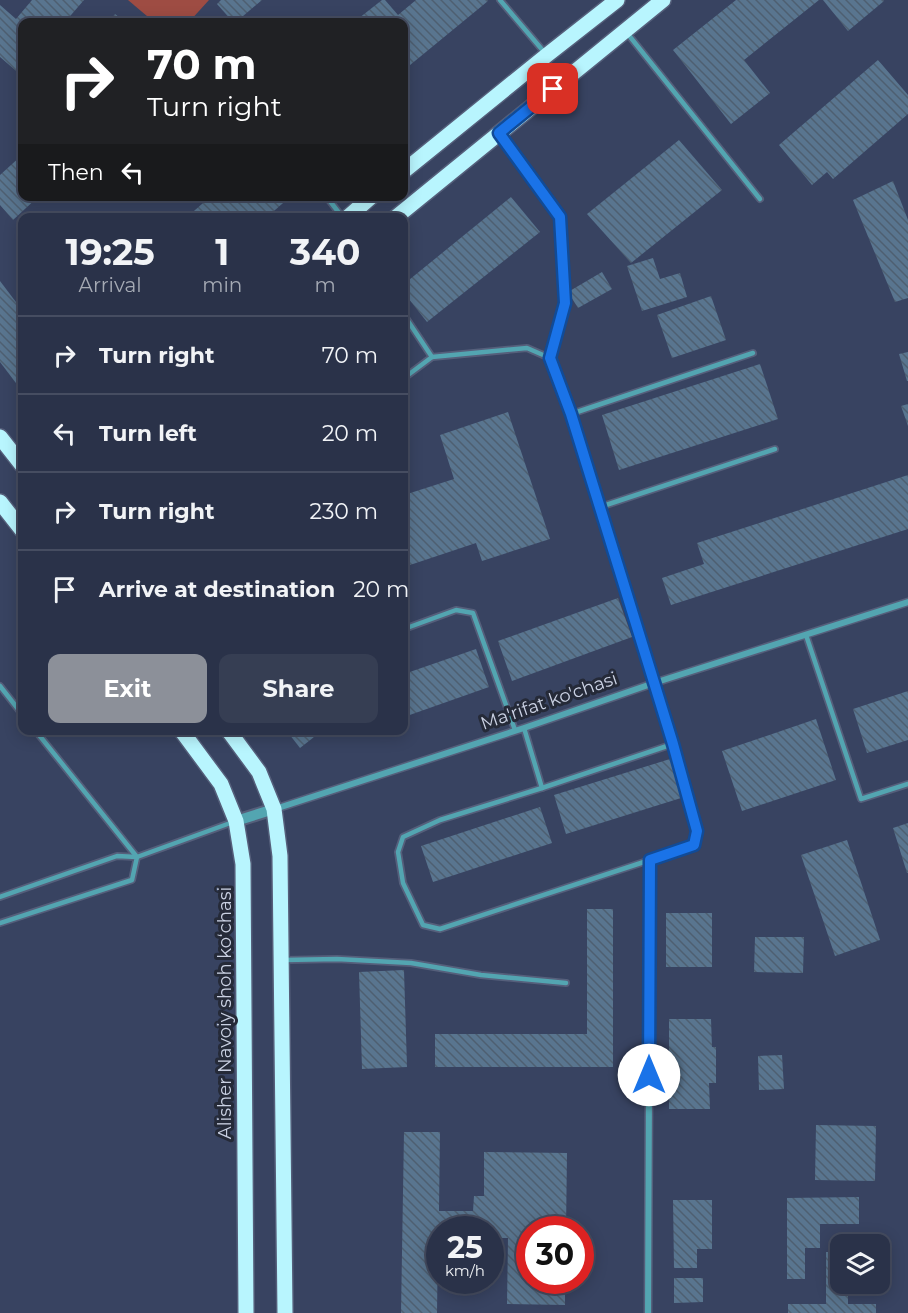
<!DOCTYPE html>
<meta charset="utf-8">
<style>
body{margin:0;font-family:Montserrat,sans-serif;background:#363e53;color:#f1f3f6;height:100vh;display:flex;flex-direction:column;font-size:22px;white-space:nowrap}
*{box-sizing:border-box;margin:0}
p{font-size:20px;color:#a5aab4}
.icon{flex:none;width:33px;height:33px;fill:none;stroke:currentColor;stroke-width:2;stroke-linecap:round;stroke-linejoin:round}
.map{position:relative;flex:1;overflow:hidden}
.panel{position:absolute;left:18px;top:213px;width:390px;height:522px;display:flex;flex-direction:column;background:#2a3249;border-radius:12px;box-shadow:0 3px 15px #0003,0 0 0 2px #464d61}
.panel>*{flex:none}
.banner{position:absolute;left:18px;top:18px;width:390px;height:183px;border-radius:12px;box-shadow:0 3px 15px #0003,0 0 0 2px #464d61;background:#202124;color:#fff;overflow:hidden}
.controls{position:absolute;left:830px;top:1234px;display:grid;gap:12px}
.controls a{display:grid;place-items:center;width:60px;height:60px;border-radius:12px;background:#2a3249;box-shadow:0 3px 15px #0003,0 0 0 2px #464d61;font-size:30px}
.speed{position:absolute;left:426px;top:1216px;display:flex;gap:12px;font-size:30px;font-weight:700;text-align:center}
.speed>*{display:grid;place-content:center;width:78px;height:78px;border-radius:50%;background:#2a3249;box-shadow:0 3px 15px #0003,0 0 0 2px #464d61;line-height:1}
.speed small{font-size:15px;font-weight:400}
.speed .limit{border:9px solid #d22;background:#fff;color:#111}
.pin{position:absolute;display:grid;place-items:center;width:51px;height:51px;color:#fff;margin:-26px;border-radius:12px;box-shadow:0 3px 9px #0006}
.me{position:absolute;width:66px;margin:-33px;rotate:0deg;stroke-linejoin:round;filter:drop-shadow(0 0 4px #0008)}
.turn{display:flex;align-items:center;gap:21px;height:126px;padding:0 30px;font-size:27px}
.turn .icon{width:78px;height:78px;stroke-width:2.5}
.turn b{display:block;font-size:42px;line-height:51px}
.then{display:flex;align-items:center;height:57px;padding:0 30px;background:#0003;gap:12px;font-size:22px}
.eta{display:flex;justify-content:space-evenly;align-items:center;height:102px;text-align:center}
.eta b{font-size:36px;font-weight:700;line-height:42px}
.button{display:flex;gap:12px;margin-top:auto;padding:12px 30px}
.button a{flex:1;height:69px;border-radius:12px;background:#8c9099;color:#fff;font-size:24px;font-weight:700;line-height:69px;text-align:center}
.button a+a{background:#363e53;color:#f1f3f6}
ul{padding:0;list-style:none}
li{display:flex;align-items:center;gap:18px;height:78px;padding:0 30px;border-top:2px solid #464d61}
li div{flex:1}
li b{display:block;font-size:22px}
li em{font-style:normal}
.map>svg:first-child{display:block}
.green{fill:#9e4c43}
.building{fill:url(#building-back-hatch)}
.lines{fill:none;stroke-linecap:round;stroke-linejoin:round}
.service-casing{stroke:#555f7b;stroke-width:8}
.minor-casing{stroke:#555f7b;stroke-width:9}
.tertiary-casing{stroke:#555f7b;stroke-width:14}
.primary-casing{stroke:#555f7b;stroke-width:18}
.service{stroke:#53a5b1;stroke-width:4.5}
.minor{stroke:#53a5b1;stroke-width:6}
.tertiary{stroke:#53a5b1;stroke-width:10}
.primary{stroke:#b8f5fe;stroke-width:15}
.route-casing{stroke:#114b97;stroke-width:15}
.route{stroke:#1a73e8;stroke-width:10}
.labels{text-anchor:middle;stroke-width:6;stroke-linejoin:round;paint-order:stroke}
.street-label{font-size:18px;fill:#cad1e3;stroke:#252a38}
</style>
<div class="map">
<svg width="908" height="1313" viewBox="0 0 908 1313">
<defs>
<pattern id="building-back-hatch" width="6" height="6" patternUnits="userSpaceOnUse" patternTransform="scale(1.5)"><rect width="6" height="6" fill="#59758f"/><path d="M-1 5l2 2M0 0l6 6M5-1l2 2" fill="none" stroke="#4e5f71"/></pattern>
</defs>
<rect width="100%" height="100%" fill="#384361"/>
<!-- green -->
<path class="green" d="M128,0H209L189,22H154Z"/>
<!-- building -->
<g class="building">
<path d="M32,0H84L65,22H22V76L0,57V5L16,19Z"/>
<path d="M221,0H262L236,22H233L217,4Z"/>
<path d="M382,0H385L398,15L416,0H487L488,1L404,70V22H354Z"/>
<path d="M736,0H819L744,60L770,93L731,124L673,50Z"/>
<path d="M823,0H883L884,1L848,31Z"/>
<path d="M115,14L125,22H109Z"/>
<path d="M878,60L908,95V114L833,179L827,172L812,185L779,145Z"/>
<path d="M679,140L722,190L631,263L587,214Z"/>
<path d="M22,155V196H39L13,220L0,205V175Z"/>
<path d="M893,181L908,220V298L895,302L853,200Z"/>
<path d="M211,196H291L266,218H186Z"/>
<path d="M511,197L540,232L427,322L404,293V284Z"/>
<path d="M653,258L660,279L680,273L687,297L642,311L627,266Z"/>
<path d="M602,272L612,289L578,308L568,292Z"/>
<path d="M0,281L22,310V391L0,362Z"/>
<path d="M711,296L726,340L672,358L657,315Z"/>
<path d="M908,352V381H907L899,354Z"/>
<path d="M760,364L778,419L619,470L602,415Z"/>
<path d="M908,404V426L901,406Z"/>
<path d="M508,412L550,539L482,561L476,543L404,567V495L454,479L440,435Z"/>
<path d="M908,475V529L671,605L662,578L704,564L697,543Z"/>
<path d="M618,598L632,637L512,681L498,641Z"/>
<path d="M476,649L489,687L404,717V674Z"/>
<path d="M908,691V740L867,753L853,709Z"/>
<path d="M816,719L836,780L742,811L722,751Z"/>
<path d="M286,730H323L300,748Z"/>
<path d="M670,759L681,798L566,834L554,795Z"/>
<path d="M540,807L552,843L433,882L421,846Z"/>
<path d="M908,823V873H907L893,828Z"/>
<path d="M847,840L880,940L835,956L801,855Z"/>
<path d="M587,909H613V1067H435V1034H587Z"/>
<rect x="666" y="913" width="46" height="54"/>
<path d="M755,937H804L803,973L754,972Z"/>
<path d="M404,970L407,1067L362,1069L359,972Z"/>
<path d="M669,1019H711L712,1047H716V1083H709L710,1109H669Z"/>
<path d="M782,1055L784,1089L759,1090L758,1056Z"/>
<path d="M816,1125L876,1126L875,1181L815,1180Z"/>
<path d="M404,1132H440L439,1211H473L474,1196H484V1152L567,1153L566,1230H530V1281H565V1305L507,1304L508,1238H490V1230H440V1237H438L437,1313H401Z"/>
<path d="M859,1197V1224H820V1248H805V1279H787V1198Z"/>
<path d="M673,1200H712V1249H697V1268H674Z"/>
<path d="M826,1252H840V1284H848V1304H876V1313H788V1304H826Z"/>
<path d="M674,1278H703V1302L674,1303Z"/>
</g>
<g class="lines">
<!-- service casing -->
<g class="service-casing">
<g id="service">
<path d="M500,0L545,53"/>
<path d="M627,33L760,199"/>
<path d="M501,135L560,217L565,303L550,358"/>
<path d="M326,196L343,218"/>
<path d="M404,315L432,357L404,378"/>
<path d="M432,357L527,348L550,358L571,414L654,683"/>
<path d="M571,414L753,353"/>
<path d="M600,507L775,449"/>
<path d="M404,629L456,610L473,613L515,730"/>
<path d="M806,635L861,799L908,784"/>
<path d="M0,686L22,714"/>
<path d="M524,728L542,788"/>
<path d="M35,730L137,857L233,822"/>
<path d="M650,860L440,929L423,925L403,883L398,852L403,837L440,820L542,788L673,744"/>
<path d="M0,897L117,856L137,857L132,880L0,923"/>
<path d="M284,960L337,959L411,963L481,975L566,983"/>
</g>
</g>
<!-- minor casing -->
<g class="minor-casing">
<g id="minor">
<path d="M275,809L524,728L654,683L908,602"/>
<path d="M648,1313L650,860L695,845L697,831L654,683"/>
</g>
</g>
<!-- tertiary casing -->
<g class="tertiary-casing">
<path id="tertiary" d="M236,821L274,809"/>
</g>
<!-- primary casing -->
<g class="primary-casing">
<g id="primary">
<path d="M404,171L547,55L617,0"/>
<path d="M347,218L372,196"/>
<path d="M395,218L663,0"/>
<path d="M0,437L22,465"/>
<path d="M0,502L22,530"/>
<path d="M181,730L221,784L236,821L243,864L246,1313"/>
<path d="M228,730L259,772L274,809L280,856L285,1313"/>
</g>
</g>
<!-- service -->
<use href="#service" class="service"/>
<!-- minor -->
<use href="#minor" class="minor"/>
<!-- tertiary -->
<use href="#tertiary" class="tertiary"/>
<!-- primary -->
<use href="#primary" class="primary"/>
</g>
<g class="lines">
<!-- route casing -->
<g class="route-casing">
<path id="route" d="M553,89L499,133L560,217L565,303L550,358L571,414L624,585L673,744L697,831L694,845L650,860L649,1075"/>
</g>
<!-- route -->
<use href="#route" class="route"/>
</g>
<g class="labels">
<!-- street labels -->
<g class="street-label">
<text transform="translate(549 701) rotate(-19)" y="6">Ma'rifat ko'chasi</text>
<text transform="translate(225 1013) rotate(-90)" y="6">Alisher Navoiy shoh koʻchasi</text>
</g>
</g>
</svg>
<div class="controls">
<a><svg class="icon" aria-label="layers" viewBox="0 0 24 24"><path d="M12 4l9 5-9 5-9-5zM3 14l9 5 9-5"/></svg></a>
</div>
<div class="speed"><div>25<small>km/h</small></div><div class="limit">30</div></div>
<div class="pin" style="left:553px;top:89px;background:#d93025"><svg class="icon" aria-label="arrive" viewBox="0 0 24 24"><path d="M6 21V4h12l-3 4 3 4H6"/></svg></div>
<svg class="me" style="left:649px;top:1075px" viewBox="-20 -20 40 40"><circle r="19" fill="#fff"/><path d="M0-13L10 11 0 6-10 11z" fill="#1a73e8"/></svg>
<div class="banner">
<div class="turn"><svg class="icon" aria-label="right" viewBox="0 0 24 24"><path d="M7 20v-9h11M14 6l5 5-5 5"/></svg><div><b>70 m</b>Turn right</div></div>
<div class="then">Then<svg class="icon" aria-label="left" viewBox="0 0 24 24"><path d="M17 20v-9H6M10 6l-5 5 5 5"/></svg></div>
</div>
<section class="panel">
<div class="eta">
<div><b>19:25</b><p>Arrival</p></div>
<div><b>1</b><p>min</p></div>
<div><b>340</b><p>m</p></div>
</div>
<ul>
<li><svg class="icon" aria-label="right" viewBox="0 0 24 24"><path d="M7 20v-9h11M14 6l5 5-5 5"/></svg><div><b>Turn right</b></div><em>70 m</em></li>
<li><svg class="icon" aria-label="left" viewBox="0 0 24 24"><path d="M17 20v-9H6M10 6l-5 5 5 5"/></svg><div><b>Turn left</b></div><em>20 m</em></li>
<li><svg class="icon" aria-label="right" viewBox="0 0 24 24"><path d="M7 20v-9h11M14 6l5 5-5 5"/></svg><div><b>Turn right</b></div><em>230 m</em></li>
<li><svg class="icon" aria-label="arrive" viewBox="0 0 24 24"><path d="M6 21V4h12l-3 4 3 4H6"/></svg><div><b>Arrive at destination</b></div><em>20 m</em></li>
</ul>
<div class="button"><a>Exit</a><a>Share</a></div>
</section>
</div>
